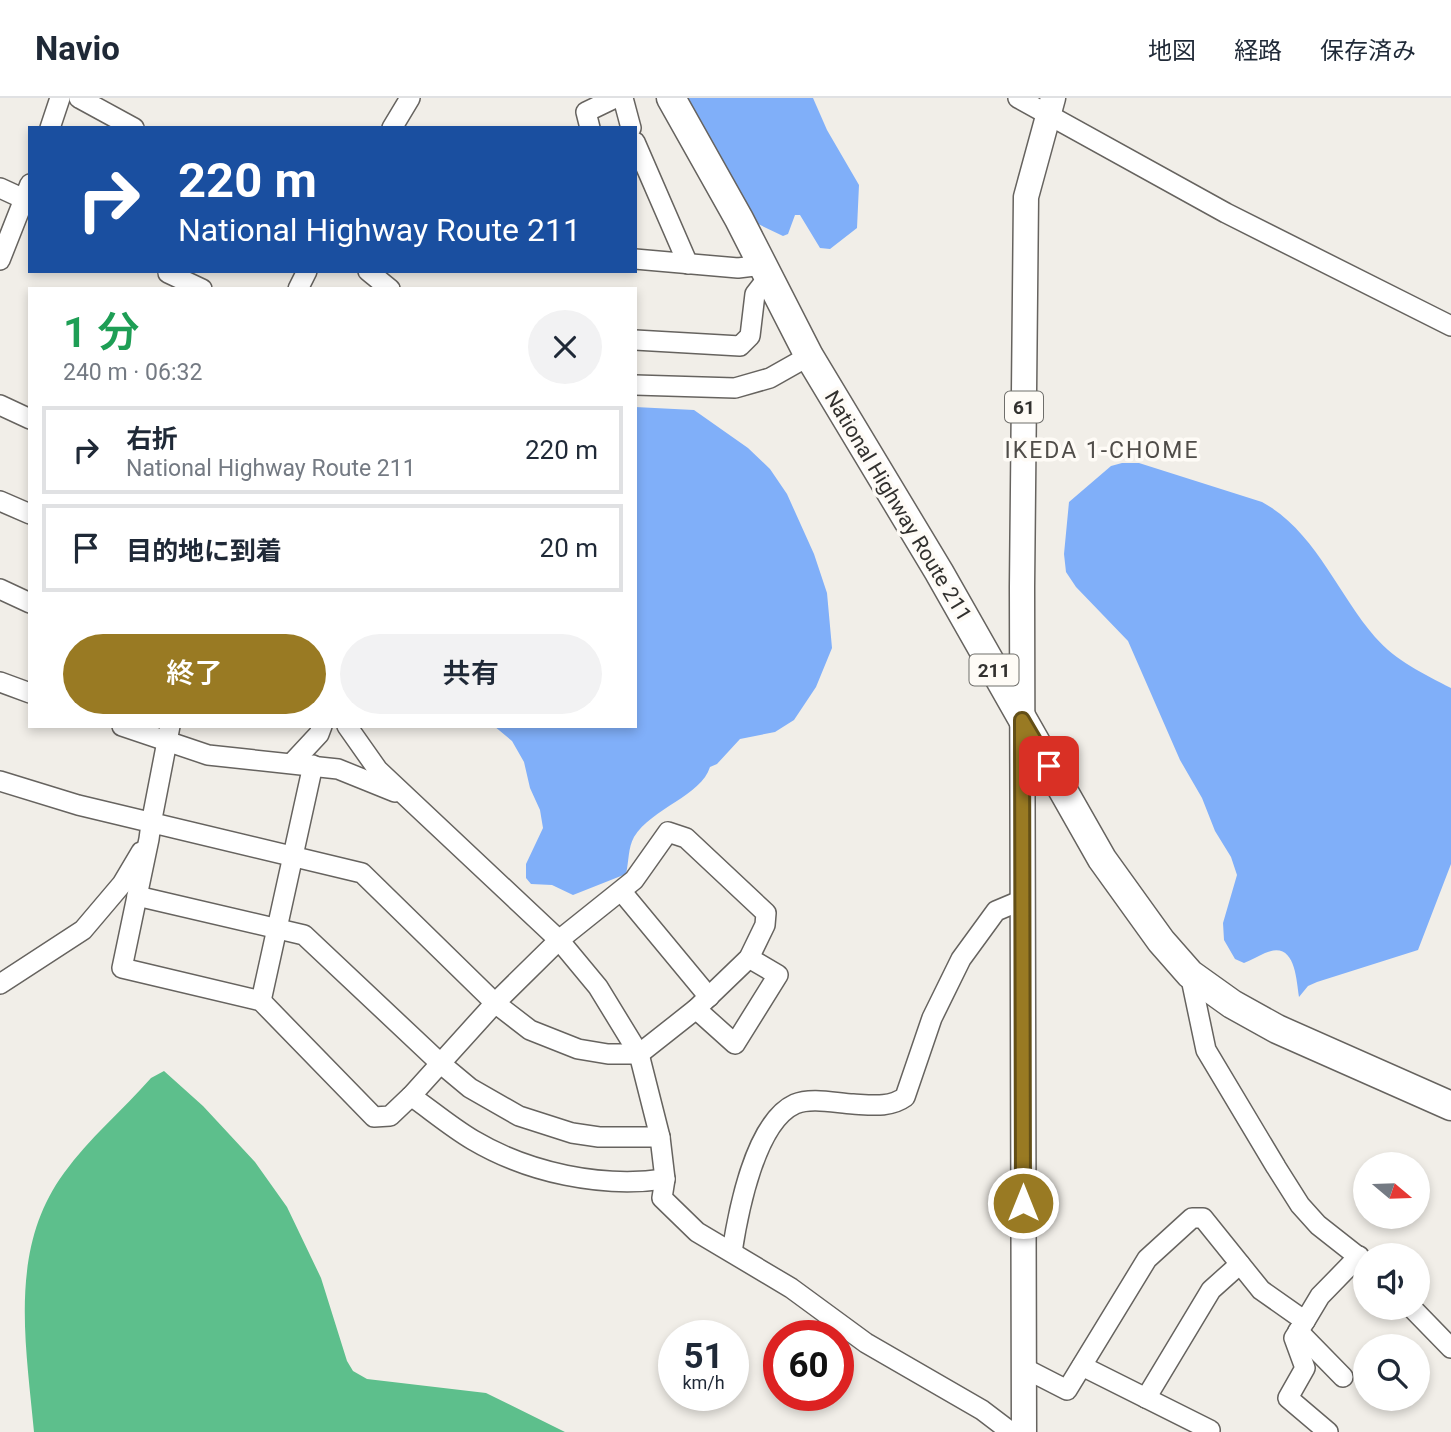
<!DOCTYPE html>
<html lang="ja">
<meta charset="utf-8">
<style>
body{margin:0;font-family:Roboto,"Noto Sans JP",sans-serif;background:#f2f2f3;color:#1f2937;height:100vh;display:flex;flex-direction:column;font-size:26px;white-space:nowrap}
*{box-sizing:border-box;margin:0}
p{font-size:23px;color:#747a83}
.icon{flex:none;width:38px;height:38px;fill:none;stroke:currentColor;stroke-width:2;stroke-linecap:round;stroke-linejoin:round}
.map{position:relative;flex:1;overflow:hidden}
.sheet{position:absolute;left:28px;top:189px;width:609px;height:441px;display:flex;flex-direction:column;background:#fff;border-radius:0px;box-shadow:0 4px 10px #0003}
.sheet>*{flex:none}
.guide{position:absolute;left:28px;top:28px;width:609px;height:147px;border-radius:0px;box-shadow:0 4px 10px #0003;background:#1a4fa0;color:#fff;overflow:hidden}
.needle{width:46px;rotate:109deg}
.buttons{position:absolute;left:1353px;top:1054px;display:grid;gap:14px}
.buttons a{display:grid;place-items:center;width:77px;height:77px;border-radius:50%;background:#fff;box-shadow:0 4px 10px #0003;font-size:35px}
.speed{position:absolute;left:658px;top:1222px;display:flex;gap:14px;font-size:35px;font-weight:700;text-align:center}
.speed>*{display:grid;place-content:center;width:91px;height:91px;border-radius:50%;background:#fff;box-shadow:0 4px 10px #0003;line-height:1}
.speed small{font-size:18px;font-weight:400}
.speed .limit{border:10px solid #d22;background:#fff;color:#111}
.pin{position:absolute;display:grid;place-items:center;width:60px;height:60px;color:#fff;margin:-30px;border-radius:14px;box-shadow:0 4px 10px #0006}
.me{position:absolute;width:77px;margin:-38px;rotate:0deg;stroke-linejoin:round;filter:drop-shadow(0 0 5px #0008)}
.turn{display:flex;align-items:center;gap:24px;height:147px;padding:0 35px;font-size:32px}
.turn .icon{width:91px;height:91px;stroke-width:2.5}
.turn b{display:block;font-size:49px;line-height:60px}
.round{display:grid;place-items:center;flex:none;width:74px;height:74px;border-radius:37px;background:#f2f2f3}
.summary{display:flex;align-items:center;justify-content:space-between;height:119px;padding:0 35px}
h1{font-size:42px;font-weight:600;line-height:52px;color:#1e9e55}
.cta{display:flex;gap:14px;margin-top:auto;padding:14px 35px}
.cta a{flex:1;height:80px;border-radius:42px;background:#997a23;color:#fff;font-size:28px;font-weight:600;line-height:80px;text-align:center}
.cta a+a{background:#f2f2f3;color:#1f2937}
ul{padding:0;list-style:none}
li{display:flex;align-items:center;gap:21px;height:88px;margin:0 14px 10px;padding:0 21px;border:4px solid #e0e1e3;border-radius:0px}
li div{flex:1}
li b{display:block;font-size:26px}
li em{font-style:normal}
header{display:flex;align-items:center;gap:42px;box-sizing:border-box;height:98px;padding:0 35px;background:#fff;border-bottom:2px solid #e0e1e3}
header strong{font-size:33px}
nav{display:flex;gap:38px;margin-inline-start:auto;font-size:24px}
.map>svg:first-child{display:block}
.forest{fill:#5dbf8c}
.water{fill:#80aff9}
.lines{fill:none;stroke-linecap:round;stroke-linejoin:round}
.minor-casing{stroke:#66635f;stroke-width:22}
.major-casing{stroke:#66635f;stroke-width:27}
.highway-casing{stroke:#66635f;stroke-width:31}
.minor{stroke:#fff;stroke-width:19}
.major{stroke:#fff;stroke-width:24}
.highway{stroke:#fff;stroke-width:28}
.route-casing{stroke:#634f17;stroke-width:18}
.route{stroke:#997a23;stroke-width:12}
.labels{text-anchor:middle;stroke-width:7;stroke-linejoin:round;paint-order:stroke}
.shield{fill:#fefbf6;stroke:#6f6e6b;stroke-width:2}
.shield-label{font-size:19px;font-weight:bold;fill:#32312f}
.street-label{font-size:21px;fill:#32312f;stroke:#fefbf6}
.neighbourhood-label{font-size:23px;letter-spacing:2px;fill:#504d49;stroke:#fefbf6}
</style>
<header>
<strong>Navio</strong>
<nav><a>地図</a><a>経路</a><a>保存済み</a></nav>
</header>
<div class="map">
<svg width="1451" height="1334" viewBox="0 0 1451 1334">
<rect width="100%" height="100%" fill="#f1eee8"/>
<!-- forest -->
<path class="forest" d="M164,973L203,1008L255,1064L287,1109L321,1180L347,1263L353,1273L367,1281L486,1295L565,1334H34C26,1246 8,1151 64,1075C89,1040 123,1012 151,980Z"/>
<!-- water -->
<g class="water">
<path d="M684,0H813L827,32L859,87L857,130L830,151L820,150L800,117H795L788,136L783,138L756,125Z"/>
<path d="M635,309L694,312L748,350L770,371L787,396L814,456L827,495L832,550L816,589L794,622L775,634L740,641L717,666L710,669C701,698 652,710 634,739C628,750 629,763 626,776L573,797L552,787L531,786L526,780V766L543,730L540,712L530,690L524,664L512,643L494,628H635Z"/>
<path d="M1122,365H1139L1262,404C1315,433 1337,495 1375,539C1396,563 1424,576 1451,590V766L1418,852L1317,884L1308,888L1299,899C1296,879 1295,842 1265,855C1258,858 1252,862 1244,865L1235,861L1224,842L1223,825L1237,777L1231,759L1215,733L1202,700L1180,662L1128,543L1076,489L1066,474L1064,456L1069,404L1111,368Z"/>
</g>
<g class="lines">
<!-- minor casing -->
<g class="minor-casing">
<g id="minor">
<path d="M79,0L134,30"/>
<path d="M623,0L631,30"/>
<path d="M1018,0L1226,115L1451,228"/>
<path d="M50,30L60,0"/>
<path d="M392,30L410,0"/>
<path d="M590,30L586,14L615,0"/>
<path d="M635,44L688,166"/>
<path d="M0,90L24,101"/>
<path d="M635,161L738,170L763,167"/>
<path d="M0,162L30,86"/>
<path d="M368,173L390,191"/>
<path d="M168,175L202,191"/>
<path d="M298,191L307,173"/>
<path d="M635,242L740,248L750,238L755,196L769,178"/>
<path d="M635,287L735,290L770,280L809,258"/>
<path d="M0,307L30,321"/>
<path d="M0,403L30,416"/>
<path d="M0,491L30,505"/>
<path d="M0,584L30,595"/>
<path d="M122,628L208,657L338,671L395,694"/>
<path d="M347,628L378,672L559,842L598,889L639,956L660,1039L665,1081L662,1100L697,1134L791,1190L866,1245L982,1312L1011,1334"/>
<path d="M292,665L319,636L322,628"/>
<path d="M0,683L78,707L362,775L495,905L530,932L578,951L608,956H639L696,911L749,860L765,827L766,815L686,740L668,734L634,782L559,842L495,905L411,998L390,1018L374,1019L261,903L122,870L149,741L151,726L170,628"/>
<path d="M622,794L709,899"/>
<path d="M137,798L304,837L440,965L470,990L519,1018L572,1035L599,1039H660"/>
<path d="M1190,876L1206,952L1276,1069L1300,1107L1318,1127L1365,1164"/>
<path d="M0,886L83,832L122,786L141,754"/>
<path d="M261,903L313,667"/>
<path d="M696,911L735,946L778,877L749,860"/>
<path d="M411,998C431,1012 451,1029 473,1042C529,1075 601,1090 665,1081"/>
<path d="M732,1154C738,1115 755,1024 795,1006C811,999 836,1005 853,1006C871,1007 890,1010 905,999L932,920L961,861L996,813L1022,802"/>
<path d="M1411,1209L1451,1250"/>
<path d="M1305,1223L1294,1240L1305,1270L1288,1300L1328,1334"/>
<path d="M1298,1233L1343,1279"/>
<path d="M1082,1268L1210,1332"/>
<path d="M1024,1270L1067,1292L1147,1161L1192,1120H1203L1261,1192L1305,1223L1320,1198L1359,1158"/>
<path d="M1146,1300L1211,1192L1240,1166"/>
</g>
</g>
<!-- major casing -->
<g class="major-casing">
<path id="major" d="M1024,1334L1022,489L1026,99L1053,0"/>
</g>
<!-- highway casing -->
<g class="highway-casing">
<path id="highway" d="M671,0L739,121L809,258L939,474L1102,761L1161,843L1190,876L1232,906L1277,931L1451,1008"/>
</g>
<!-- minor -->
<use href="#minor" class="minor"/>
<!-- major -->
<use href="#major" class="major"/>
<!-- highway -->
<use href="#highway" class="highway"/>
</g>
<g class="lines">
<!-- route casing -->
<g class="route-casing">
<path id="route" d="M1023,1105L1022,622L1049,668"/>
</g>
<!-- route -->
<use href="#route" class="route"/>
</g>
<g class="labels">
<!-- shield labels -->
<g class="shield">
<rect x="1005" y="293.5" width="38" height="31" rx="5"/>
<rect x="969.5" y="556.5" width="49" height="31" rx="5"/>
</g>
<g class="shield-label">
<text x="1024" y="316">61</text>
<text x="994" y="579">211</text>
</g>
<!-- street labels -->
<g class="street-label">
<text transform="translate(898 408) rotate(59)" y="7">National Highway Route 211</text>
</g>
<!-- neighbourhood labels -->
<g class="neighbourhood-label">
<text x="1102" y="360">IKEDA 1-CHOME</text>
</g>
</g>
</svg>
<div class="buttons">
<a><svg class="needle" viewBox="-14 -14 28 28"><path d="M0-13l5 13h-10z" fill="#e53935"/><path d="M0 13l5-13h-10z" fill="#747a83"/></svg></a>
<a><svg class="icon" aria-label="sound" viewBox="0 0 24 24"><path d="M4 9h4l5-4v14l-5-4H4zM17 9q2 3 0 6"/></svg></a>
<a><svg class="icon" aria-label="search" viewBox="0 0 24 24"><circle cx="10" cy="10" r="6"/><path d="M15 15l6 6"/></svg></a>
</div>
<div class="speed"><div>51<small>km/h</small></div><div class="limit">60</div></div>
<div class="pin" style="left:1049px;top:668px;background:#d93025"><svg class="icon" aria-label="arrive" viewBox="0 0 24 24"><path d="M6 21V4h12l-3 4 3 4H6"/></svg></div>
<svg class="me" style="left:1023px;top:1105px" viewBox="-20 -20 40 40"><circle r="17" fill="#997a23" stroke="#fff" stroke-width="3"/><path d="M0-11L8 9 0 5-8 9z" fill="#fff"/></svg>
<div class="guide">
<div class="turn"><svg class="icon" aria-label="right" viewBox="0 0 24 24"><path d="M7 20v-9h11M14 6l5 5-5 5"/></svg><div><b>220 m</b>National Highway Route 211</div></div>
</div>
<section class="sheet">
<div class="summary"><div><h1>1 分</h1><p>240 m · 06:32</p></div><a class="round"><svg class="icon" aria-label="close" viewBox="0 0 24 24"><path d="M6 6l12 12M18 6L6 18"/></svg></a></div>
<ul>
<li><svg class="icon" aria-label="right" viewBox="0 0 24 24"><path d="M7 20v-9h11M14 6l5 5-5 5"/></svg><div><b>右折</b><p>National Highway Route 211</p></div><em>220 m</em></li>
<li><svg class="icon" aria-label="arrive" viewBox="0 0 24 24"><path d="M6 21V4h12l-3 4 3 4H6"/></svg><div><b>目的地に到着</b></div><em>20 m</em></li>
</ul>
<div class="cta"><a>終了</a><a>共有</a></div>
</section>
</div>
